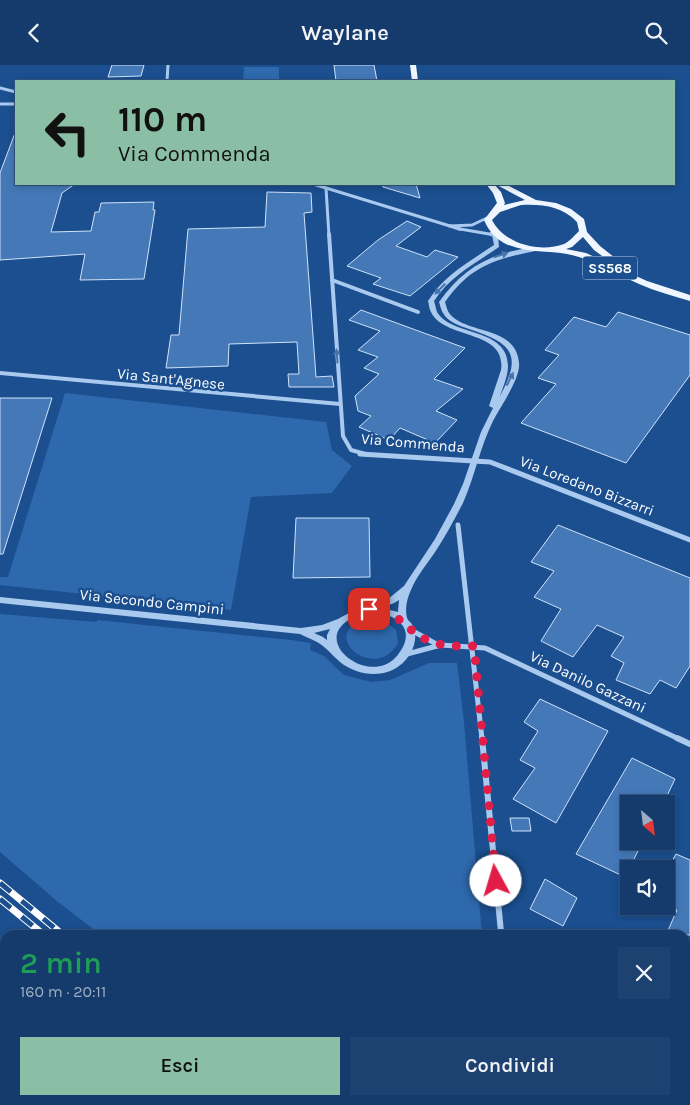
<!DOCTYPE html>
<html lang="it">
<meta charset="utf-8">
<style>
body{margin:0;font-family:Karla,sans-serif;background:#1d4271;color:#f1f3f6;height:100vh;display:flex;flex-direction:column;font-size:19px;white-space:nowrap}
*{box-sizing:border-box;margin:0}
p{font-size:16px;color:#9dadc1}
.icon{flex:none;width:28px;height:28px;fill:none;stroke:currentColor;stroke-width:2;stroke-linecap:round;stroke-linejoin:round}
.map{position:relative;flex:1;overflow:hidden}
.sheet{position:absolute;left:0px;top:865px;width:690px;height:175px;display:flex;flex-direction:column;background:#143b6b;border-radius:15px 15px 0 0;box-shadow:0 2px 8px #0003,0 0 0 1px #33557e}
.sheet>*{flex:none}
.top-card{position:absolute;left:15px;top:15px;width:660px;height:105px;border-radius:0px;box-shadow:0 2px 8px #0003,0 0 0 1px #33557e;background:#8abfa5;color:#111;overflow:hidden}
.needle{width:32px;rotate:152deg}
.tools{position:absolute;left:620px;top:730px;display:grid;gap:10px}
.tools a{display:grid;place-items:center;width:55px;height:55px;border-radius:0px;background:#143b6b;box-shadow:0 2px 8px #0003,0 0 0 1px #33557e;font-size:25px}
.pin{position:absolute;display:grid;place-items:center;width:42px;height:42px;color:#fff;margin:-21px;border-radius:10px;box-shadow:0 2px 8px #0006}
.me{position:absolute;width:55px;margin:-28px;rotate:354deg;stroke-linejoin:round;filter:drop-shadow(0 0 4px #0008)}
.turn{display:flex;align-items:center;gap:18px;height:105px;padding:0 20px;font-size:22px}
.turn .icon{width:65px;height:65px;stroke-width:2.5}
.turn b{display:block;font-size:35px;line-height:42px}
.round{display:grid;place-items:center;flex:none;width:52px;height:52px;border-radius:0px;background:#1d4271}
.head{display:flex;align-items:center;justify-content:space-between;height:85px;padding:0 20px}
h1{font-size:30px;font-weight:600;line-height:38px;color:#1e9e55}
.button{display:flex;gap:10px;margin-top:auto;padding:10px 20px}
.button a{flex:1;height:58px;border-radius:0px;background:#8abfa5;color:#111;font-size:20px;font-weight:600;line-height:58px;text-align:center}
.button a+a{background:#1d4271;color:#f1f3f6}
header{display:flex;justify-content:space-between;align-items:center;height:65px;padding:0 20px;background:#143b6b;font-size:22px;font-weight:600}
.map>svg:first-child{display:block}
.green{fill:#2e69ad}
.building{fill:#4478b7;stroke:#cfe3fa}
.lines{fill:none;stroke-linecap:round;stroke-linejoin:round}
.minor-far3{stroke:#a9c9ee;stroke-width:3}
.minor-far2{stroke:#a9c9ee;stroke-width:4}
.minor-far1{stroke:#a9c9ee;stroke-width:5}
.minor{stroke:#a9c9ee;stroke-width:6}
.tertiary{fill:#a9c9ee;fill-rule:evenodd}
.primary{fill:#f0f6ff;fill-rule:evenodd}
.rail-casing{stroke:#fff;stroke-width:7}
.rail{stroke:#1b4f8f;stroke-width:5;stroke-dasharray:14;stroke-linecap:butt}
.oneway{fill:#4674ac}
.route{stroke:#e11d48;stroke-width:9;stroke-dasharray:0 16.2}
.labels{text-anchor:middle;stroke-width:5;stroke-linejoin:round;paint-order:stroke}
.shield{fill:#1b4f8f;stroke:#bbcadd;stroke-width:1}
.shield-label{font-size:14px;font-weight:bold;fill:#fff}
.street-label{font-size:15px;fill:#fff;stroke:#1b4f8f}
</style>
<header><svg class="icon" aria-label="back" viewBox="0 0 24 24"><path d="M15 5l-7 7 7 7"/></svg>Waylane<svg class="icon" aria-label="search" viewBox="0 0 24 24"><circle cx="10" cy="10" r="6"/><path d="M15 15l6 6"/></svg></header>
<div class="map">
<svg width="690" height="1040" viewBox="0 0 690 1040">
<rect width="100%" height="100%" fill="#1b4f8f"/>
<!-- green -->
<g class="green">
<path d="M244,2H279V16H243Z"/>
<path d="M65,328L326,357L332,385L352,401L332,428L251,432L231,545L0,520V512H8Z"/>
<path d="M0,549L97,557V555L291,575L311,578L310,585L324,591L344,610L372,617L390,615L429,598H457L464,657L482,870H101L58,837L0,787Z"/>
<path d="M368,553L384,555L396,565L398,578C375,620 314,567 368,553Z"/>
<path d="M323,1035H501V1040H330Z"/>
</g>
<!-- building -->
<g class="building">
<path d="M112,0H144L141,11L108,12Z"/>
<path d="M334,0H374L377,16H336Z"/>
<path d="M15,68L16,119H75L62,128L51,167L91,166L95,147H99L101,138L154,137L153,145H155L144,214L80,215L85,189L0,195V108Z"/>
<path d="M383,119H416L420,133L383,122Z"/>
<path d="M267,127L311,128L312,147L304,148L316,312L332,311L334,322H289L288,309H299L297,277L229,279L228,301L166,303L171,270H179L188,164L265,162Z"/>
<path d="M407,156L421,162L396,181L427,192L435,185L458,192L410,231L373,219L381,213L347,201L378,175Z"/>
<path d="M361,245L465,283L434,314L463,324L436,346L457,355L435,378L400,363L389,375L359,362L371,351L358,346L355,331L379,309L364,303L378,292L358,285L380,266L349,255Z"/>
<path d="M618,247L690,270V310L626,398L521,358L556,319L538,313L559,290L545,285L574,252L606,262Z"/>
<path d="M0,333H52L3,489H0Z"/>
<path d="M296,453H369L370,512L293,513Z"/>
<path d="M558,460L690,513V601L676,623L660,615L650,629L616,615L624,598L611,591L624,572L597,560L573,592L541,576L561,544L534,532L554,506L531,497Z"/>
<path d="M540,634L608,666L556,758L513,734L535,703L520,695L538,666L524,657Z"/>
<path d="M632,693L675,714L663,739H629V776H643L625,812L576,789Z"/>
<path d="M510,753H529L531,766H512Z"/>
<path d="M676,789L690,795V870H666L677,845L666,838V807Z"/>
<path d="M545,814L577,833L563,861L530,844Z"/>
</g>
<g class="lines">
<!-- minor-far3 -->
<g class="minor-far3">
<path d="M167,16L168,0"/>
<path d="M0,23L16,27"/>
<path d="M0,39H16"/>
<path d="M313,119L450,161L472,160L489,152"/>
<path d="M326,123L329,171"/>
<path d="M460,164L495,170"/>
</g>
<!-- minor-far2 -->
<g class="minor-far2">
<path d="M329,169L343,371L351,385L369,390"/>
<path d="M491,169L495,170"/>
<path d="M332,215L418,247"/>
<path d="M0,308L340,339"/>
</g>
<!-- minor-far1 -->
<g class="minor-far1">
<path d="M360,389L490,397L690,475"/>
<path d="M458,460L482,674"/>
<path d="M411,565L438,580"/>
<path d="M407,589L441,580L485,583L679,674"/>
</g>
<!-- minor -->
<g class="minor">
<path d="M482,673L501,867L506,870"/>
<path d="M677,673L690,679"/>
<path d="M685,977L690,980"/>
</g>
<!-- tertiary -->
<g class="tertiary">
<path d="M450,159L462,163L463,164L460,166L448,162V160Z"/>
<path d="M495,168L498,170L499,182C476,198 450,211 434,236C435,239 436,244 437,247C452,272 508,262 508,301C508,311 503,322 500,331C523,289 512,278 469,264C460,261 448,257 443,248C441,245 440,240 439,237C458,210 481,193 513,186C522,184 531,182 540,183V185C497,194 472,199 445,237C446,240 447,245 449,248C466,270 516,260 519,298C521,313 500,342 493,356C480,382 475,411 463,438C455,453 447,469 437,484C428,498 417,510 411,525C407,533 404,547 408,555C409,556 410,557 411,558C421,571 412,592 399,601C382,614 356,610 340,597C332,590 326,582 317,577C312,574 305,572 300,569L0,538V532L301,563L322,560L338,554L356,544L371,541L388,534L404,521L435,474L454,439L463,419L481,367L493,343L489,341L501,305C507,264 444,275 431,247C429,244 429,239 428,236C444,210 469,197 494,180L492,170ZM399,535L398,547L382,543L394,538ZM369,547C376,549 385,549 392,552C412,562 408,579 395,593C365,624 296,565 369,547ZM330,564L327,570V575L323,572L314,568Z"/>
<path d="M0,894L5,897V910L0,907Z"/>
<path d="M178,1035H194L196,1040H180Z"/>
</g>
<!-- primary -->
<g class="primary">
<path d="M410,0H416L418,16H412Z"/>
<path d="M486,119H494L501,127L505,138L504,140L525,135L495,119H505L536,135L556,138L571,144L584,154L587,167L600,181L624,200L617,202L594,185L583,172L572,182L566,184L586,188L647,216L690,230V236C673,231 655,226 639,219C619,210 599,198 579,192C554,184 528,190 504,178C494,172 489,166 484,155L497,138L493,128ZM521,140C542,139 562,141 577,157L579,166C574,171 569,177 564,179C540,188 504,179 492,155L500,147Z"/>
</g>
<!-- rail casing -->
<g class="rail-casing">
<g id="rail">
<path d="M0,818L63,870"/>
<path d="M0,834L44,870"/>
<path d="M263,1035L270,1040"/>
<path d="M288,1035L294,1040"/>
</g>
</g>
<!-- rail -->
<use href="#rail" class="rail"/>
</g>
<!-- one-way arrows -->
<defs><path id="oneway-solid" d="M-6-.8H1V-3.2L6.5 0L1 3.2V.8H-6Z" transform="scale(1.25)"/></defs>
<g class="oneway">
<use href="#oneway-solid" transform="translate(501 190) rotate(-17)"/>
<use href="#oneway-solid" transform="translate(440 224) rotate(135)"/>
<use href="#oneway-solid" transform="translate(337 291) rotate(-94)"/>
<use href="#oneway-solid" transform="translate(510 314) rotate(-63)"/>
</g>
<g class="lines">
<!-- route -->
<path class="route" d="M369,544C403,546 404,567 432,577C445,582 460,581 474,581L496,816"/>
</g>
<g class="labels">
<!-- shield labels -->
<rect class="shield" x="582.5" y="191.5" width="55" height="23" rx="4"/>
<g class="shield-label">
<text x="610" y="208">SS568</text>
</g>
<!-- street labels -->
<g class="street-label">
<text transform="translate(171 314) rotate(6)" y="5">Via Sant'Agnese</text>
<text transform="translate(413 378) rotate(5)" y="5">Via Commenda</text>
<text transform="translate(587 421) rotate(21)" y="5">Via Loredano Bizzarri</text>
<text transform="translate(152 537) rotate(6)" y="5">Via Secondo Campini</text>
<text transform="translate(588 617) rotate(25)" y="5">Via Danilo Gazzani</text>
</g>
</g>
</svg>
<div class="tools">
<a><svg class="needle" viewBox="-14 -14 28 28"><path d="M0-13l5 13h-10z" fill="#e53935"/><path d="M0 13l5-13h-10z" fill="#9dadc1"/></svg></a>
<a><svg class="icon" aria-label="sound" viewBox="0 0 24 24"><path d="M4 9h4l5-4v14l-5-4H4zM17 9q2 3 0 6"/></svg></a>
</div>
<div class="pin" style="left:369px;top:544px;background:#d93025"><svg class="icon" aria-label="arrive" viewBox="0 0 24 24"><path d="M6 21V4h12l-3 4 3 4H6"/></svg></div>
<svg class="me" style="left:496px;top:816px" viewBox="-20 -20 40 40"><circle r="19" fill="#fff"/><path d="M0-13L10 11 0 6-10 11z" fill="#e11d48"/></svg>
<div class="top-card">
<div class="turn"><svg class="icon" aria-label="left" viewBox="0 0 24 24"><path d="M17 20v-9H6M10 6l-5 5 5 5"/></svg><div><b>110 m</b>Via Commenda</div></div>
</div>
<section class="sheet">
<div class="head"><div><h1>2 min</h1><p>160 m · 20:11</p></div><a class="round"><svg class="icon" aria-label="close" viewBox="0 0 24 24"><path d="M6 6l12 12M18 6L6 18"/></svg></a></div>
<div class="button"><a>Esci</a><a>Condividi</a></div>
</section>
</div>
